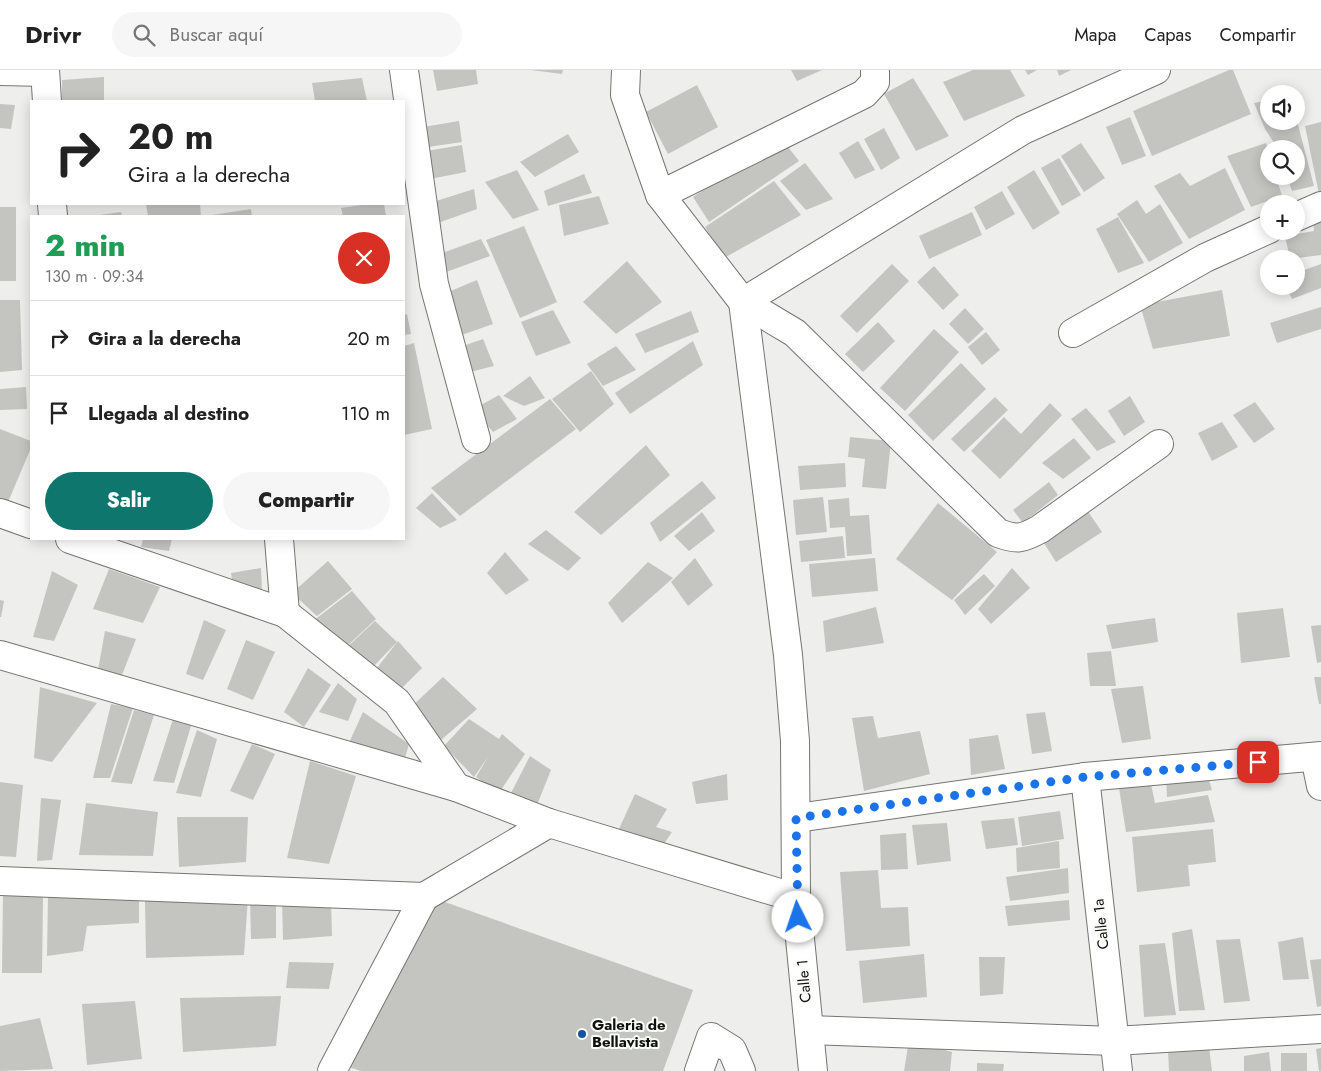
<!DOCTYPE html>
<html lang="es">
<meta charset="utf-8">
<style>
body{margin:0;font-family:Jost,sans-serif;background:#f6f6f6;color:#222;height:100vh;display:flex;flex-direction:column;font-size:19px;white-space:nowrap}
*{box-sizing:border-box;margin:0}
p{font-size:16px;color:#767676}
.icon{flex:none;width:28px;height:28px;fill:none;stroke:currentColor;stroke-width:2;stroke-linecap:round;stroke-linejoin:round}
.map{position:relative;flex:1;overflow:hidden}
.sheet{position:absolute;left:30px;top:145px;width:375px;height:325px;display:flex;flex-direction:column;background:#fff;border-radius:0px;box-shadow:0 2px 12px #0003}
.sheet>*{flex:none}
.guide{position:absolute;left:30px;top:30px;width:375px;height:105px;border-radius:0px;box-shadow:0 2px 12px #0003;background:#fff;color:#222;overflow:hidden}
.tools{position:absolute;left:1260px;top:15px;display:grid;gap:10px}
.tools a{display:grid;place-items:center;width:45px;height:45px;border-radius:50%;background:#fff;box-shadow:0 2px 12px #0003;font-size:25px}
.pin{position:absolute;display:grid;place-items:center;width:42px;height:42px;color:#fff;margin:-21px;border-radius:10px;box-shadow:0 2px 8px #0006}
.me{position:absolute;width:55px;margin:-28px;rotate:356deg;stroke-linejoin:round;filter:drop-shadow(0 0 4px #0008)}
.turn{display:flex;align-items:center;gap:18px;height:105px;padding:0 15px;font-size:22px}
.turn .icon{width:65px;height:65px;stroke-width:2.5}
.turn b{display:block;font-size:35px;line-height:42px}
.round{display:grid;place-items:center;flex:none;width:52px;height:52px;border-radius:26px;background:#f6f6f6}
.overview{display:flex;align-items:center;justify-content:space-between;height:85px;padding:0 15px}
h1{font-size:30px;font-weight:800;line-height:38px;color:#1e9e55}
.primary-button{display:flex;gap:10px;margin-top:auto;padding:10px 15px}
.primary-button a{flex:1;height:58px;border-radius:30px;background:#0f766e;color:#fff;font-size:20px;font-weight:800;line-height:58px;text-align:center}
.primary-button a+a{background:#f6f6f6;color:#222}
ul{padding:0;list-style:none}
li{display:flex;align-items:center;gap:15px;height:75px;padding:0 15px;border-top:1px solid #e0e0e0}
li div{flex:1}
li b{display:block;font-size:19px}
li em{font-style:normal}
header{display:flex;align-items:center;gap:30px;box-sizing:border-box;height:70px;padding:0 25px;background:#fff;border-bottom:1px solid #e0e0e0}
header strong{font-size:24px}
nav{display:flex;gap:28px;margin-inline-start:auto;font-size:18px}
.search{width:350px;height:45px;background:#f6f6f6;display:flex;align-items:center;gap:12px;box-sizing:border-box;padding:0 18px;border-radius:28px;color:#767676;font-size:19px}
.map>svg:first-child{display:block}
.building{fill:#c4c5c1}
.lines{fill:none;stroke-linecap:round;stroke-linejoin:round}
.street-casing{stroke:#747672;stroke-width:30}
.secondary-casing{stroke:#747672;stroke-width:30}
.street{stroke:#fff;stroke-width:28}
.secondary{stroke:#fff;stroke-width:28}
.route{stroke:#1a73e8;stroke-width:9;stroke-dasharray:0 16.2}
.poi-dot{fill:#1753a4;stroke:#fbfdf9;stroke-width:2}
.labels{text-anchor:middle;stroke-width:4;stroke-linejoin:round;paint-order:stroke}
.street-label{font-size:15px;fill:#0f100f;stroke:#fbfdf9}
.poi-label{font-size:15px;font-weight:bold;fill:#0f100f;stroke:#fbfdf9;text-anchor:start}
</style>
<header>
<strong>Drivr</strong>
<div class="search"><svg class="icon" aria-label="search" viewBox="0 0 24 24"><circle cx="10" cy="10" r="6"/><path d="M15 15l6 6"/></svg>Buscar aquí</div>
<nav><a>Mapa</a><a>Capas</a><a>Compartir</a></nav>
</header>
<div class="map">
<svg width="1321" height="1001" viewBox="0 0 1321 1001">
<rect width="100%" height="100%" fill="#eeefec"/>
<!-- building -->
<g class="building">
<path d="M433,0H476L478,14L437,21Z"/>
<path d="M531,0H563L562,4Z"/>
<path d="M791,0H822L797,11Z"/>
<path d="M973,0H1010L1025,26L964,51L943,12Z"/>
<path d="M1025,0H1037L1028,5Z"/>
<path d="M1057,0H1071L1059,6Z"/>
<path d="M1229,0H1233L1251,44L1152,86L1133,41Z"/>
<path d="M104,7V31H62V10Z"/>
<path d="M362,8L367,31H315L312,13Z"/>
<path d="M913,8L949,66L916,81L884,24Z"/>
<path d="M697,15L718,57L668,84L646,42Z"/>
<path d="M1269,30V51H1297L1314,116L1292,121L1287,106H1296V79H1278L1265,59L1254,33Z"/>
<path d="M0,34L15,35L11,59L0,58Z"/>
<path d="M1130,47L1146,86L1122,95L1106,57Z"/>
<path d="M459,51L462,72L422,78L417,58Z"/>
<path d="M1321,52V124H1319L1305,56Z"/>
<path d="M884,58L900,88L881,100L864,69Z"/>
<path d="M568,64L579,82L535,107L520,92Z"/>
<path d="M780,67L799,91L709,152L693,127Z"/>
<path d="M858,71L875,100L855,109L839,83Z"/>
<path d="M1081,73L1105,108L1084,122L1061,86Z"/>
<path d="M1266,73L1269,83V106H1276L1282,126L1251,137L1227,86Z"/>
<path d="M462,75L466,102L425,110L420,82Z"/>
<path d="M1059,88L1081,125L1062,136L1041,98Z"/>
<path d="M805,93L833,129L806,140L780,111Z"/>
<path d="M1225,98L1245,140L1189,169L1154,116L1180,103L1190,116Z"/>
<path d="M517,100L539,140L513,149L485,112Z"/>
<path d="M1034,100L1060,143L1033,160L1007,117Z"/>
<path d="M584,104L592,123L548,136L544,121Z"/>
<path d="M774,111L801,145L724,188L705,157Z"/>
<path d="M474,119L477,139L438,153L433,132Z"/>
<path d="M1002,121L1015,144L986,160L974,137Z"/>
<path d="M599,126L609,154L564,166L559,135Z"/>
<path d="M1137,130L1146,144L1160,134L1183,173L1149,192L1117,144Z"/>
<path d="M146,134H200L201,146H148Z"/>
<path d="M369,134H384L386,146H343L341,138Z"/>
<rect x="0" y="137" width="16" height="74"/>
<path d="M251,139L252,146H213L212,145Z"/>
<path d="M1321,140V185L1290,189L1285,166L1314,161L1312,141Z"/>
<path d="M121,142L122,146H100V145Z"/>
<path d="M972,142L982,165L929,189L919,166Z"/>
<path d="M1118,147L1144,193L1118,203L1096,159Z"/>
<path d="M524,156L557,232L520,248L486,170Z"/>
<path d="M481,169L490,186L438,205L431,187Z"/>
<path d="M627,191L662,232L616,264L583,232Z"/>
<path d="M892,194L909,211L857,263L840,246Z"/>
<path d="M1321,194V218L1292,229L1286,216H1296V203Z"/>
<path d="M934,196L959,225L943,240L917,212Z"/>
<path d="M477,210L493,254L453,268L441,225Z"/>
<path d="M1222,220L1230,266L1153,279L1140,235Z"/>
<path d="M0,230H20L22,300L0,302Z"/>
<path d="M1321,237V259L1277,273L1270,253Z"/>
<path d="M965,238L984,259L968,274L949,254Z"/>
<path d="M553,240L571,273L536,286L521,252Z"/>
<path d="M691,241L699,262L645,283L635,264Z"/>
<path d="M407,244L411,264L404,265V245Z"/>
<path d="M878,252L895,271L863,302L845,284Z"/>
<path d="M934,259L959,282L905,341L880,318Z"/>
<path d="M986,262L1000,280L982,295L968,277Z"/>
<path d="M483,269L494,296L470,302L457,278Z"/>
<path d="M693,271L703,295L630,344L615,323Z"/>
<path d="M414,273L432,359L404,365V276Z"/>
<path d="M616,276L636,300L603,316L587,294Z"/>
<path d="M961,293L986,319L933,371L908,345Z"/>
<path d="M591,301L614,334L580,362L552,329Z"/>
<path d="M530,306L545,328L524,336L503,326Z"/>
<path d="M26,317L27,339L0,340V319Z"/>
<path d="M499,325L517,349L493,362L474,339Z"/>
<path d="M1130,326L1145,352L1124,366L1108,341Z"/>
<path d="M995,327L1008,340L964,382L951,369Z"/>
<path d="M550,329L576,359L460,446L431,418Z"/>
<path d="M1255,332L1275,359L1254,373L1233,345Z"/>
<path d="M1050,333L1062,345L1000,409L971,381L1004,347L1021,364Z"/>
<path d="M1086,338L1116,372L1097,381L1071,349Z"/>
<path d="M1222,352L1238,377L1212,391L1198,363Z"/>
<path d="M0,359L31,371V378L8,432L0,429Z"/>
<path d="M850,367L891,371L886,419L862,417L865,389L848,387Z"/>
<path d="M1074,368L1091,388L1063,409L1042,393Z"/>
<path d="M646,375L670,405L601,465L574,442Z"/>
<path d="M845,393L846,417L800,420L798,396Z"/>
<path d="M702,411L716,428L660,472L650,453Z"/>
<path d="M1049,412L1058,425L1023,453L1013,440Z"/>
<path d="M432,423L457,450L440,458L416,438Z"/>
<path d="M823,427L827,462L796,465L793,430Z"/>
<path d="M849,428L850,446L869,445L872,484L847,486L845,457L830,458L828,430Z"/>
<path d="M938,433L997,482L952,530L896,489Z"/>
<path d="M1087,440L1102,462L1056,492L1042,470Z"/>
<path d="M702,442L715,461L689,481L674,466Z"/>
<path d="M546,460L581,488L568,501L528,474Z"/>
<path d="M843,466L845,488L801,492L799,471Z"/>
<path d="M143,469H172L169,481L141,477Z"/>
<path d="M505,482L529,510L506,525L487,503Z"/>
<path d="M695,488L713,515L688,536L671,512Z"/>
<path d="M875,488L878,521L812,527L809,494Z"/>
<path d="M328,491L352,519L317,546L292,523Z"/>
<path d="M648,492L673,508L622,553L608,533Z"/>
<path d="M261,498L262,519L234,522L231,503Z"/>
<path d="M1012,498L1030,518L991,554L978,539Z"/>
<path d="M109,499L160,517L143,553L93,539Z"/>
<path d="M52,501L78,515L54,571L33,567Z"/>
<path d="M984,504L995,516L965,545L954,530Z"/>
<path d="M352,521L376,549L346,577L313,551Z"/>
<path d="M0,530L4,531L1,547H0Z"/>
<path d="M876,537L884,573L826,582L823,551Z"/>
<path d="M1283,538L1290,587L1241,593L1237,543Z"/>
<path d="M1155,548L1158,572L1112,579L1106,555Z"/>
<path d="M204,550L226,560L203,610L186,604Z"/>
<path d="M375,551L397,572L369,601L344,580Z"/>
<path d="M1321,555V592L1317,593L1311,556Z"/>
<path d="M105,561L136,569L122,605L98,600Z"/>
<path d="M246,570L275,582L253,630L227,619Z"/>
<path d="M398,571L422,598L393,627L370,607Z"/>
<path d="M1111,581L1116,616H1090L1087,583Z"/>
<path d="M308,598L331,615L304,657L284,642Z"/>
<path d="M443,607L477,639L441,670L409,639Z"/>
<path d="M1314,607H1321V634H1319Z"/>
<path d="M338,613L357,629L348,651L319,642Z"/>
<path d="M1143,616L1151,669L1122,673L1111,619Z"/>
<path d="M40,617L97,633L52,692L34,688Z"/>
<path d="M111,634L133,638L110,708H93Z"/>
<path d="M134,640L154,645L132,714L111,712Z"/>
<path d="M363,642L409,674L405,688L348,675Z"/>
<path d="M1045,642L1052,681L1032,684L1026,644Z"/>
<path d="M174,646L193,649L174,713L153,711Z"/>
<path d="M873,646L878,668L920,661L930,704L864,721L852,648Z"/>
<path d="M469,649L499,669L502,664L525,684L499,723L476,707L488,687L474,707L444,676Z"/>
<path d="M197,660L217,669L201,727L176,723Z"/>
<path d="M998,665L1005,699L971,705L969,669Z"/>
<path d="M252,674L275,684L253,730L230,721Z"/>
<path d="M530,686L551,700L537,735L509,727Z"/>
<path d="M310,691L356,706L329,794L287,788Z"/>
<path d="M1206,700L1212,720L1167,727L1166,705Z"/>
<path d="M727,704L728,730L696,734L692,712Z"/>
<path d="M0,712L23,715L16,787L0,786Z"/>
<path d="M1151,714L1155,733L1208,725L1215,752L1126,762L1119,718Z"/>
<path d="M635,724L667,739L656,757L672,762L662,777L618,761Z"/>
<path d="M41,728L61,730L52,790L37,791Z"/>
<path d="M86,733L158,742L153,786L79,785Z"/>
<path d="M1060,741L1064,769L1022,776L1018,747Z"/>
<path d="M177,747H248L246,792L179,797Z"/>
<path d="M1014,748L1018,775L986,779L981,751Z"/>
<path d="M947,753L951,791L917,795L912,755Z"/>
<path d="M1213,759L1216,792L1188,795L1190,816L1137,822L1132,767Z"/>
<path d="M906,763L908,799L881,800L880,765Z"/>
<path d="M1059,771L1060,798L1017,802L1016,778Z"/>
<path d="M1068,798L1069,823L1010,831L1006,807Z"/>
<path d="M878,800L881,838L908,837L910,876L846,881L840,802Z"/>
<path d="M3,823L43,826L42,903H2Z"/>
<path d="M48,825L139,829V853L87,856L83,881L47,886Z"/>
<path d="M428,826L693,920L663,1001H361L349,997Z"/>
<path d="M248,827L244,885L146,888L145,830Z"/>
<path d="M282,829H331L332,866L283,870Z"/>
<path d="M250,830H276V868L251,869Z"/>
<path d="M1069,830L1070,850L1008,856L1005,836Z"/>
<path d="M1192,859L1205,940L1179,941L1172,863Z"/>
<path d="M1303,867L1309,909L1283,910L1278,872Z"/>
<path d="M1240,869L1250,931L1224,933L1216,870Z"/>
<path d="M1165,873L1176,945L1144,947L1139,875Z"/>
<path d="M924,884L927,927L863,933L859,891Z"/>
<path d="M979,887H1005L1003,924L980,926Z"/>
<path d="M1321,889V936L1317,937L1310,890Z"/>
<path d="M289,892L334,893L329,919L286,918Z"/>
<path d="M281,926L276,976L183,982L180,928Z"/>
<path d="M135,931L142,989L87,995L82,934Z"/>
<path d="M40,948L53,999L0,1001V956Z"/>
<path d="M909,970L952,982L950,1001H904Z"/>
<path d="M1209,977L1212,1001H1169L1168,981Z"/>
<path d="M1321,978V1001H1319L1316,979Z"/>
<path d="M1269,982L1271,1001H1244V986Z"/>
<rect x="1281" y="983" width="26" height="18"/>
<path d="M977,993L1004,994L1003,1001H977Z"/>
</g>
<g class="lines">
<!-- street casing -->
<g class="street-casing">
<g id="street">
<path d="M45,0L47,31"/>
<path d="M404,0L434,214L476,369"/>
<path d="M1156,0L1023,60L743,232L795,263L998,463C1017,470 1022,469 1040,459L1159,374"/>
<path d="M0,1L45,2"/>
<path d="M660,125L864,24L875,12V0"/>
<path d="M52,134L53,146"/>
<path d="M1296,147L1321,136"/>
<path d="M1073,263L1205,188L1269,159"/>
<path d="M0,443L31,454"/>
<path d="M70,469L285,543L397,632L456,717"/>
<path d="M279,469L285,543"/>
<path d="M0,585L456,717L549,753L796,828"/>
<path d="M1315,687L1321,716"/>
<path d="M1085,707L1118,1001"/>
<path d="M797,748L1085,707L1321,686"/>
<path d="M0,811L424,827L549,753"/>
<path d="M809,960L1114,971L1321,959"/>
<path d="M332,1001L424,827"/>
<path d="M699,1001L711,967L732,980L741,1001"/>
</g>
</g>
<!-- secondary casing -->
<g class="secondary-casing">
<path id="secondary" d="M626,0L625,25L660,125L743,232L788,585L795,671L796,828L813,1001"/>
</g>
<!-- street -->
<use href="#street" class="street"/>
<!-- secondary -->
<use href="#secondary" class="secondary"/>
</g>
<g class="lines">
<!-- route -->
<path class="route" d="M798,847L796,748L1085,707L1258,692"/>
</g>
<!-- markers -->
<circle class="poi-dot" cx="582" cy="964" r="5"/>
<g class="labels">
<!-- street labels -->
<g class="street-label">
<text transform="translate(1101 854) rotate(-96)" y="5">Calle 1a</text>
<text transform="translate(804 911) rotate(-95)" y="5">Calle 1</text>
</g>
<!-- poi labels -->
<g class="poi-label">
<text x="592" y="960">Galeria de<tspan x="592" dy="17">Bellavista</tspan></text>
</g>
</g>
</svg>
<div class="tools">
<a><svg class="icon" aria-label="sound" viewBox="0 0 24 24"><path d="M4 9h4l5-4v14l-5-4H4zM17 9q2 3 0 6"/></svg></a>
<a><svg class="icon" aria-label="search" viewBox="0 0 24 24"><circle cx="10" cy="10" r="6"/><path d="M15 15l6 6"/></svg></a>
<a>+</a>
<a>−</a>
</div>
<div class="pin" style="left:1258px;top:692px;background:#d93025"><svg class="icon" aria-label="arrive" viewBox="0 0 24 24"><path d="M6 21V4h12l-3 4 3 4H6"/></svg></div>
<svg class="me" style="left:798px;top:847px" viewBox="-20 -20 40 40"><circle r="19" fill="#fff"/><path d="M0-13L10 11 0 6-10 11z" fill="#1a73e8"/></svg>
<div class="guide">
<div class="turn"><svg class="icon" aria-label="right" viewBox="0 0 24 24"><path d="M7 20v-9h11M14 6l5 5-5 5"/></svg><div><b>20 m</b>Gira a la derecha</div></div>
</div>
<section class="sheet">
<div class="overview"><div><h1>2 min</h1><p>130 m · 09:34</p></div><a class="round" style="background:#d93025;color:#fff"><svg class="icon" aria-label="close" viewBox="0 0 24 24"><path d="M6 6l12 12M18 6L6 18"/></svg></a></div>
<ul>
<li><svg class="icon" aria-label="right" viewBox="0 0 24 24"><path d="M7 20v-9h11M14 6l5 5-5 5"/></svg><div><b>Gira a la derecha</b></div><em>20 m</em></li>
<li><svg class="icon" aria-label="arrive" viewBox="0 0 24 24"><path d="M6 21V4h12l-3 4 3 4H6"/></svg><div><b>Llegada al destino</b></div><em>110 m</em></li>
</ul>
<div class="primary-button"><a>Salir</a><a>Compartir</a></div>
</section>
</div>
